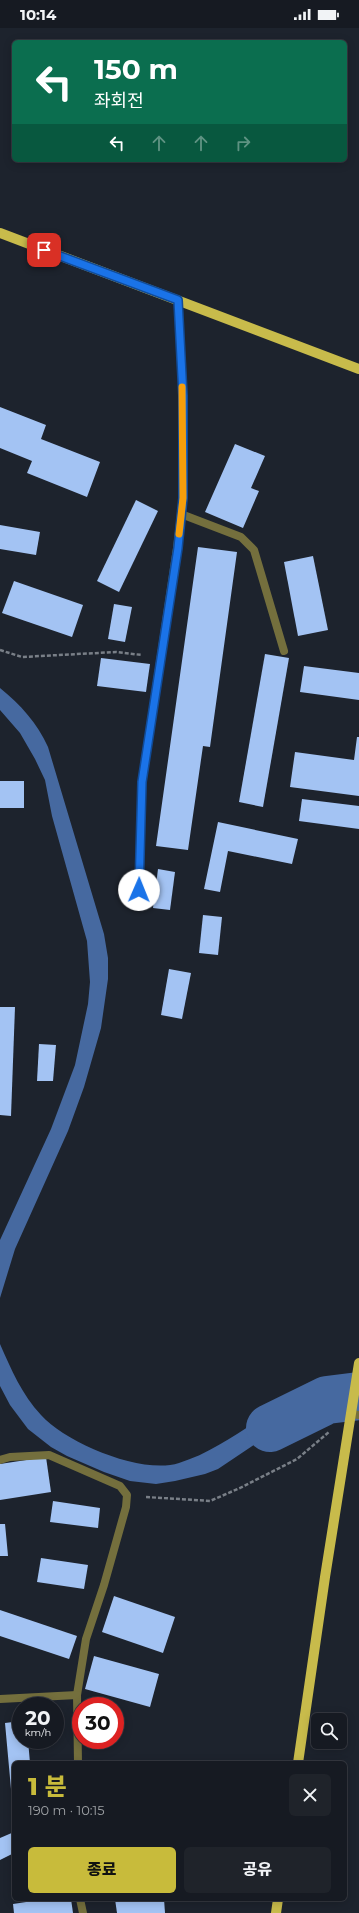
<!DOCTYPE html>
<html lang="ko">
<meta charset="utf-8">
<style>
body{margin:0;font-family:Montserrat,"Noto Sans KR",sans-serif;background:#1f232a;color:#f1f3f6;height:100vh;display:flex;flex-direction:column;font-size:15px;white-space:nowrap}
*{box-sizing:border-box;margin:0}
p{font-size:13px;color:#9ea1a5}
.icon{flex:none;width:22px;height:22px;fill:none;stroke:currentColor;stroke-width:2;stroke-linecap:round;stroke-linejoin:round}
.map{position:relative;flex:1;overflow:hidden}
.side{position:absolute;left:12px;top:1733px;width:335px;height:140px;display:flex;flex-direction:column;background:#161a22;border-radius:6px;box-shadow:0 2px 10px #0003,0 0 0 1px #353840}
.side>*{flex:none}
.top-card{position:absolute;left:12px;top:12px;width:335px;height:122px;border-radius:6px;box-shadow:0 2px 10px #0003,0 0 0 1px #353840;background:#0b6e4f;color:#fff;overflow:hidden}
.tools{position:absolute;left:311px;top:1685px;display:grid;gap:8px}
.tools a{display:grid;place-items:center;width:36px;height:36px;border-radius:6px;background:#161a22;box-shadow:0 2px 10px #0003,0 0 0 1px #353840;font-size:20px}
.speed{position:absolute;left:12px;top:1669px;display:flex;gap:8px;font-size:20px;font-weight:700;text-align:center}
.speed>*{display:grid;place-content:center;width:52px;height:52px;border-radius:50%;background:#161a22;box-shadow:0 2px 10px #0003,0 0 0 1px #353840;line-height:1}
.speed small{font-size:10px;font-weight:400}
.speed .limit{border:6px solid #d22;background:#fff;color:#111}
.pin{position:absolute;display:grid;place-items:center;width:34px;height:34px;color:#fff;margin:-17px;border-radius:8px;box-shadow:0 2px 6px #0006}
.me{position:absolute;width:44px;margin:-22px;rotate:1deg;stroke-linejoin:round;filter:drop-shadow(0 0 3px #0008)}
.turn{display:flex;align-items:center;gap:14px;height:84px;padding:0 16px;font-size:18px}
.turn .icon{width:52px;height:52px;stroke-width:2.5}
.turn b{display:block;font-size:28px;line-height:34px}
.lanes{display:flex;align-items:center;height:38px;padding:0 16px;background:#0003;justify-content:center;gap:20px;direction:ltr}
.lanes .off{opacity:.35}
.round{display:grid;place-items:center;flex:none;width:42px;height:42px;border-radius:6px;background:#1f232a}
.overview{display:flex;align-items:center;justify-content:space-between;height:68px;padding:0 16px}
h1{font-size:24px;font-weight:800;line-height:30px;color:#c8bb3b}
.action{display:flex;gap:8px;margin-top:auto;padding:8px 16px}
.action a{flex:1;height:46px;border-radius:6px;background:#c8bb3b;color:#111;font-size:16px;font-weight:800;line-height:46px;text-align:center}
.action a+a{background:#1f232a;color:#f1f3f6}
.status{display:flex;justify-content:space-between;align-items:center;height:28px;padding:0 20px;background:#161a22;direction:ltr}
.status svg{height:11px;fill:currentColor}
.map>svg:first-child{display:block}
.water{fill:#4669a0}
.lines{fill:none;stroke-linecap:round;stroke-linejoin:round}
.river{stroke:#4669a0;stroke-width:48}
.building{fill:#a3c3f3}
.path{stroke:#797f87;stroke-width:2.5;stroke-dasharray:4 2;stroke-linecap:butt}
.minor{stroke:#746f3d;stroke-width:8}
.primary{stroke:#c8bb4b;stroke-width:10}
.route-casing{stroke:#114b97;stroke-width:10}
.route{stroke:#1a73e8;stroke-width:7}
.slow{stroke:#f59e0b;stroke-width:7}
</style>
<div class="status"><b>10:14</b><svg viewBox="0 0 49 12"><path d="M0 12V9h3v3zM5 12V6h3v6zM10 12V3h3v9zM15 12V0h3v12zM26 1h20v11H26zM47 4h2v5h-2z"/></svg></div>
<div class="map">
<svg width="359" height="1885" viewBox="0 0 359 1885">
<rect width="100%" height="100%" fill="#1d232d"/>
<!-- water -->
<g class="water">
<path d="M0,660C21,677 37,695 48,719L104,906L108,930V951L101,1000L84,1059L68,1103L15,1221L0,1270V1212L51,1101L75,1037L88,976L90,954L87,913L52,788L45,752L35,731L20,705L0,682Z"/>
<path d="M0,1316C11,1341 22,1367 41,1387C66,1415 142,1447 179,1435C222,1422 256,1389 297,1372C308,1367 320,1365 332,1362L328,1381L318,1386L299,1390L273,1404L218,1441L205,1446L175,1453L156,1456L130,1453L104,1444L67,1428L51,1419L28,1401L10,1377L0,1358Z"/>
</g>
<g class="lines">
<!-- river -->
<path class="river" d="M270,1400L327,1372L359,1368"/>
</g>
<!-- building -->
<g class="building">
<path d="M0,379L46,397L41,411L100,434L87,469L27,445L32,433L0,420Z"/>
<path d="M235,416L265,428L251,460L259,463L243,500L205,484Z"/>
<path d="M136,472L158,483L119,564L97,553Z"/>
<path d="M0,497L40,504L36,527L0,521Z"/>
<path d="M198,519L237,524L210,719L203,718L188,822L156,818Z"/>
<path d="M313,528L328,602L298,608L284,534Z"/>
<path d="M14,553L83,577L72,609L2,585Z"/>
<path d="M114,576L132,579L125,614L108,611Z"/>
<path d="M265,626L289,630L263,779L239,774Z"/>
<path d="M101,630L150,636L146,664L97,658Z"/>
<path d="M304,638L359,645V672L300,664Z"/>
<path d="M357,709H359V768L290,759L295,724L354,732Z"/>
<rect x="0" y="753" width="24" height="27"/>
<path d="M302,771L359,778V801L299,793Z"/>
<path d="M218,794L298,811L292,836L228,823L220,864L204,861Z"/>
<path d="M158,841L175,844L170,882L153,880Z"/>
<path d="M203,887L222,889L218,927L199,925Z"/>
<path d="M169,941L191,945L182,991L161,987Z"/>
<path d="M0,979H15L11,1088L0,1087Z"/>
<path d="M39,1016L56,1017L53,1053H37Z"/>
<path d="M46,1429L51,1464L0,1472V1436Z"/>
<path d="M53,1473L100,1480L98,1500L50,1494Z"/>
<path d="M0,1496H5L8,1528H0Z"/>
<path d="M41,1530L88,1537L84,1561L37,1554Z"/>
<path d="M114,1568L175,1589L163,1625L102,1604Z"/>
<path d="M0,1582L77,1608L69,1631L0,1608Z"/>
<path d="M94,1628L159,1646L150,1679L85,1661Z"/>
<path d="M21,1693V1712H28L30,1735H14L13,1783L5,1695Z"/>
<path d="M14,1804V1825L0,1832V1810Z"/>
<path d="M46,1871H71L73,1885H14L13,1876Z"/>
<path d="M115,1871H164L165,1885H117Z"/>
</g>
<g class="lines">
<!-- path -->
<g class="path">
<path d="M0,622L22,629L116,624L142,627"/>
<path d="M146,1469L210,1473L240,1460L297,1431L329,1404"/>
</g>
<!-- minor -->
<g class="minor">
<path d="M181,486L241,509L254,522L284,623"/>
<path d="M139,862L142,754L177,520L183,470V368L178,272"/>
<path d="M350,1386L359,1387"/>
<path d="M0,1432L10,1429L49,1427L120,1458L127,1467L126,1479L104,1557L86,1611L77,1667L78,1735"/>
<path d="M0,1671L77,1667"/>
<path d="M80,1871L83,1885"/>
</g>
<!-- primary -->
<g class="primary">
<path d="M0,205L359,341"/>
<path d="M298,1735L325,1549L359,1335"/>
<path d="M276,1885L278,1871"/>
</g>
</g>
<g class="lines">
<!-- route casing -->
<g class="route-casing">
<path id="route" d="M44,222L178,272L183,368V470L178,520L142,754L139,862"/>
</g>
<!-- route -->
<use href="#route" class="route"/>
<!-- slow -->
<path class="slow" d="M179,506L183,470L182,359"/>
</g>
</svg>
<div class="tools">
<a><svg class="icon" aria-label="search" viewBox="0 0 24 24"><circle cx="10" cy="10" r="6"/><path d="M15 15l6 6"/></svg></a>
</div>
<div class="speed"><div>20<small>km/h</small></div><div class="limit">30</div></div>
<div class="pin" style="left:44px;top:222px;background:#d93025"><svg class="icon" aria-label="arrive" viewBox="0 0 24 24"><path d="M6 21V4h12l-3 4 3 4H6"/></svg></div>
<svg class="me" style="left:139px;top:862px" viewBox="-20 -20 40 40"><circle r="19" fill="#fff"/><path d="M0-13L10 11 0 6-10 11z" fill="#1a73e8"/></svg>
<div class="top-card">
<div class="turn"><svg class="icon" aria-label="left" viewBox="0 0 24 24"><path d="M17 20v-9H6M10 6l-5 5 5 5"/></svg><div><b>150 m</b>좌회전</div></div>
<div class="lanes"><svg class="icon" aria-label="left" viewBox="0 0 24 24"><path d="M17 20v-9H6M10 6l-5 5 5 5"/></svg><svg class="icon off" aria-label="ahead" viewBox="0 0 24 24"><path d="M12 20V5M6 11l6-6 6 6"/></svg><svg class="icon off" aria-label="ahead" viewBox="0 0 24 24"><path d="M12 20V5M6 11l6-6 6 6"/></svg><svg class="icon off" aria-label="right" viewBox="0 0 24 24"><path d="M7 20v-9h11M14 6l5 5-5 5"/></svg></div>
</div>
<section class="side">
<div class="overview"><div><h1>1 분</h1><p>190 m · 10:15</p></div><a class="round"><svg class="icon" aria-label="close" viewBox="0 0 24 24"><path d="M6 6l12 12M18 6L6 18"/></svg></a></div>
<div class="action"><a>종료</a><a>공유</a></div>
</section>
</div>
